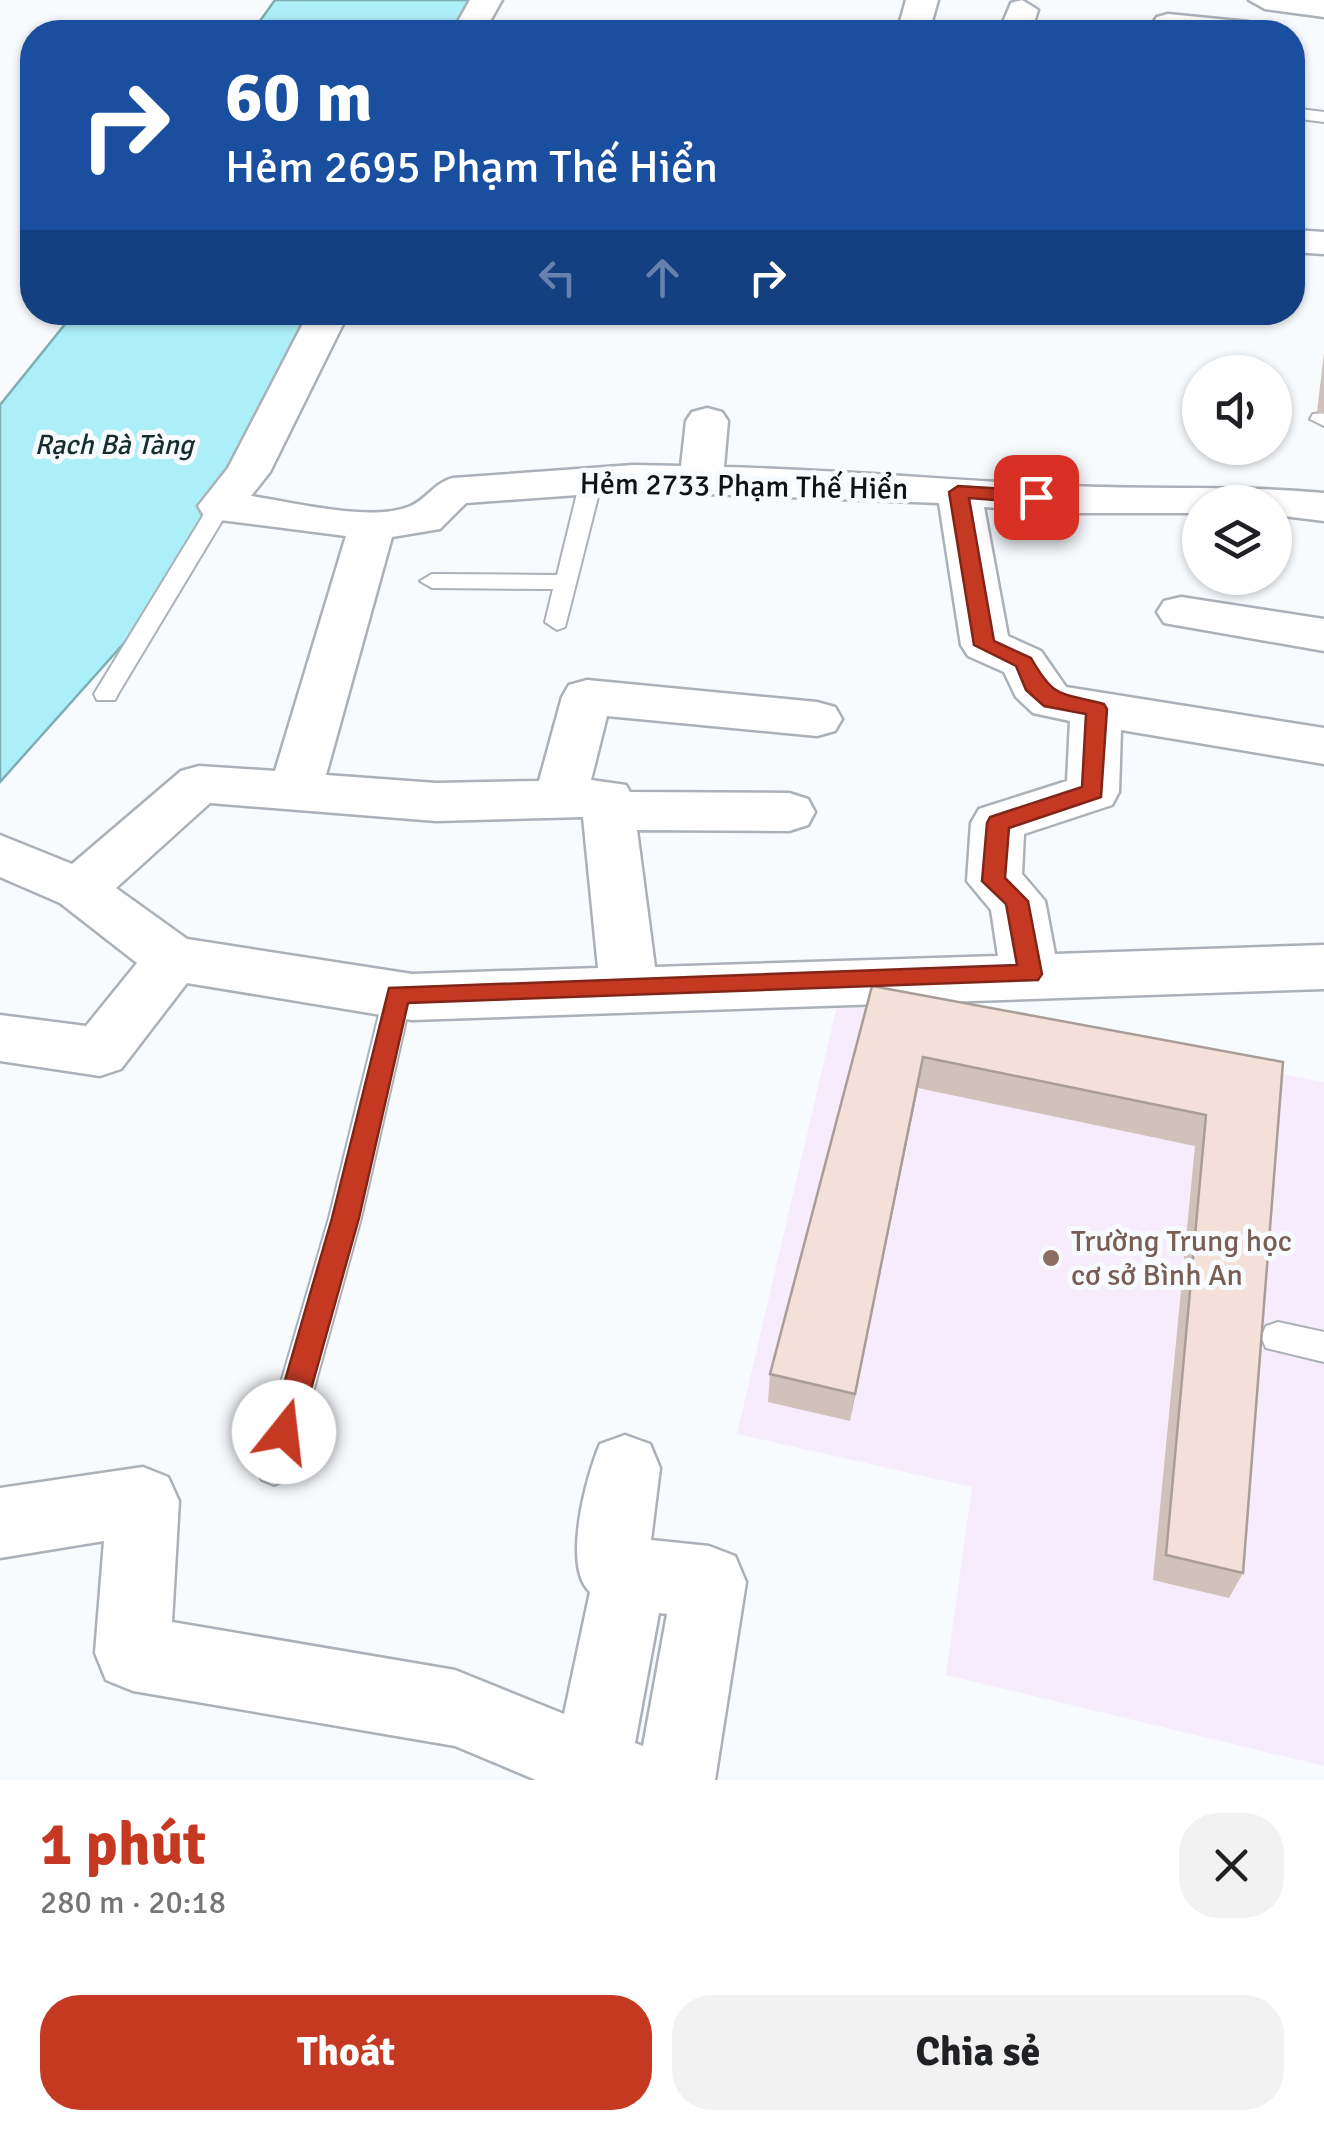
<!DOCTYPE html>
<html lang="vi">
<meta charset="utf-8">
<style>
body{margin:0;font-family:Signika,sans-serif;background:#f2f2f2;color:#202124;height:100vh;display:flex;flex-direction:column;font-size:38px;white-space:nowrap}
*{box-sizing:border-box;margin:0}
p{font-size:32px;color:#757577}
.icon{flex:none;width:55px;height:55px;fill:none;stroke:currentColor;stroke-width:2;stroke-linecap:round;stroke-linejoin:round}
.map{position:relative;height:1780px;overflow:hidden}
.drawer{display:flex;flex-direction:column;background:#fff;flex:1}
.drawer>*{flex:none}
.guide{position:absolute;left:20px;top:20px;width:1285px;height:305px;border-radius:40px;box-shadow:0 2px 8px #0004;background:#1a4fa0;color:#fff;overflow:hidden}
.buttons{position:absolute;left:1182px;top:355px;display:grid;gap:20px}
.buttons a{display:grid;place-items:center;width:110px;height:110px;border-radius:50%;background:#fff;box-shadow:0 2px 8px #0004;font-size:50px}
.pin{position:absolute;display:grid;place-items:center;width:85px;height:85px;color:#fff;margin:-42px;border-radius:20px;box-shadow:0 5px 15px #0006}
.me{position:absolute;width:110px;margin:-55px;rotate:16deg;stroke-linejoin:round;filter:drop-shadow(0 0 8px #0008)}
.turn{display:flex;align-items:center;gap:35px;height:210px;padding:0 40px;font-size:45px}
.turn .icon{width:130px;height:130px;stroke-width:2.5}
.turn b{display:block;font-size:70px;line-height:85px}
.lanes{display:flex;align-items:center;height:95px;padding:0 40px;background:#0003;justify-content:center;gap:50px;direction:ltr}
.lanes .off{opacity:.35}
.round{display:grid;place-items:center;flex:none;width:105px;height:105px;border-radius:40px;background:#f2f2f2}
.overview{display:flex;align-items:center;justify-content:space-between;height:170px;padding:0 40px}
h1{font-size:60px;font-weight:800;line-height:75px;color:#c53923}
.button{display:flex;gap:20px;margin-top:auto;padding:20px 40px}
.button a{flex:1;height:115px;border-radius:40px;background:#c53923;color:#fff;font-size:40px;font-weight:800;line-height:115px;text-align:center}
.button a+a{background:#f2f2f2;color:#202124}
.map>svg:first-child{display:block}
.education{fill:#f6ecfc}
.water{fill:#adeff8;stroke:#7eadb4;stroke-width:2.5}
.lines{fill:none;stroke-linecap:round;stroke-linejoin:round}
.service-casing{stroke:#aab1b8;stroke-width:4}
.minor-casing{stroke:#aab1b8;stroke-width:5}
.service{fill:#fff;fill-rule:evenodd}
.minor{fill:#fff;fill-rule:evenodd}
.wall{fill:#d0c1bb}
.shaded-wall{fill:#a99d98}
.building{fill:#f2e0d9;stroke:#a99d98;stroke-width:2.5}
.route{fill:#c53923;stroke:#802517;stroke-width:2.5}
.education-dot{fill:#8d6e63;stroke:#f8fbfe;stroke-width:4}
.labels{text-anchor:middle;stroke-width:10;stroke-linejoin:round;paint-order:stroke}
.far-water-label{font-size:28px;font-style:italic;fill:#172d30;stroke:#f8fbfe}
.street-label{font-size:30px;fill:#101215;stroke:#f8fbfe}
.education-label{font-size:30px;fill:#785e54;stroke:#f8fbfe;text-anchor:start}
</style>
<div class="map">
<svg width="1324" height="1780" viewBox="0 0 1324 1780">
<rect width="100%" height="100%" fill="#f8fbfe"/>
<!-- education -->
<path class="education" d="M840,993L1324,1082V1766L946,1675L972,1487L737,1434Z"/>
<!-- water -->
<g class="water">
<path d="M275,0H477L457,32H252Z"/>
<path d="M74,313H307L230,470L133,633L0,782V405Z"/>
</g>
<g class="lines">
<!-- service casing -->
<g class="service-casing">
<g id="service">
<path d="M1292,108L1324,112V122L1292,118Z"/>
<path d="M1324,413V426L1310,419L1313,414Z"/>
<path d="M591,474L602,481L565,627L557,630L545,622L553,589L432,588L420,581L432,574L557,575L580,481Z"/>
<path d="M220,499L231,506L118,694L115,700H97L94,694L209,506Z"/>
<path d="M398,983L408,986L412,994L361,1218L292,1468L286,1480L274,1485L262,1480L256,1468L329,1218L384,994L388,986Z"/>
<path d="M1278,1322L1324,1332V1362L1266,1348L1261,1337L1266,1326Z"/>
</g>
</g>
<!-- minor casing -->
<g class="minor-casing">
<g id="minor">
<path d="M470,0H502L484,32H452Z"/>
<path d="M906,0H938L929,32H897Z"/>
<path d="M1022,0L1038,10L1031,32H999L1011,3Z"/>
<path d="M1249,0H1324V17L1265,9Z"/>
<path d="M1168,14L1249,22L1265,32L1157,31L1152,24L1157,17Z"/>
<path d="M1292,230L1324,232V254L1292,252Z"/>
<path d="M309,312H349L270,472L251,496C293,502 369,522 408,507C426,501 433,483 453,478L633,465L681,466L686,421L692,412L707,408L722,412L728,421L724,467C841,470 957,481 1073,486C1157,490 1240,485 1324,493V521L1275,515V502H1200V513H1075L984,507L1008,636L1041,651L1066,687L1324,728V764L1121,730L1119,792L1112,805L1024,834L1022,874L1045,901L1055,954L1324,945V989L412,1020L187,983L121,1069L100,1076L0,1061V1015L86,1026L137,963L60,903L0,877V835L72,864L181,771L199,766L275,771L346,536L220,520L204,516L198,506L228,468ZM633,491L939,503L961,645L968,656L1004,672L1016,697L1033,713L1070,721L1067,781L979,809L971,823L967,881L991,910L998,956L655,967L637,830L789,831L808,825L815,812L808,799L789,793L630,792L626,785L591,780L607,716L817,736L835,731L842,719L835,707L817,702L587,680L569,685L562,697L539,781L436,783L326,775L392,537L440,529L466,503ZM210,803L436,821L583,817L598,968L412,974L187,939L116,888Z"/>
<path d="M1181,597L1324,619V651L1164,623L1157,612L1164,601Z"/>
<path d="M625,1435L650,1444L660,1468L651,1540L709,1546L735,1556L746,1582L715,1780H536L455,1746L133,1691L106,1680L95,1653L104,1541L0,1558V1488L143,1467L168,1477L179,1501L172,1622L455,1670L564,1714L590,1592C562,1567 586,1477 600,1444ZM659,1613L667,1614L643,1746L635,1743Z"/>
</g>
</g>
<!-- service -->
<use href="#service" class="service"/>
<!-- minor -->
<use href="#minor" class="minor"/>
</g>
<!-- wall -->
<g class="wall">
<path d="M1324,353V414L1317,412Z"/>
<path d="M872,986L1283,1062L1243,1573L1229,1598L1153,1580L1195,1146L918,1088L850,1421L768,1402L770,1374Z"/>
</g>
<!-- shaded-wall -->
<path class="shaded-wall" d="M923,1057L918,1088L850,1421L855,1394Z"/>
<!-- building -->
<path class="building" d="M872,986L1283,1062L1243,1573L1166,1555L1206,1115L923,1057L855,1394L770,1374Z"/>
<!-- route -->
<path class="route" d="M958,486L1036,491L1046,497L1036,503L969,498L994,641L1031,658C1055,700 1060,692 1104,704L1107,709L1101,797L1009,828L1005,878L1028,901L1042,974L1038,980L408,1003L359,1218L299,1432L295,1442L284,1446L274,1442L270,1432L332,1218L389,988L1017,965L1006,904L982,881L987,823L990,817L1082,787L1086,714L1044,706L1026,690L1016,666L974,645L949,492Z"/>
<!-- markers -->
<circle class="education-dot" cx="1051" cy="1258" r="10"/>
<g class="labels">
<!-- far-water labels -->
<g class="far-water-label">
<text x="114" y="454">Rạch Bà Tàng</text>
</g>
<!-- street labels -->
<g class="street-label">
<text transform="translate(744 486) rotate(1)" y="10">Hẻm 2733 Phạm Thế Hiển</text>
</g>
<!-- education labels -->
<g class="education-label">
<text x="1071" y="1251">Trường Trung học<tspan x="1071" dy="34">cơ sở Bình An</tspan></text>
</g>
</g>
</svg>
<div class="buttons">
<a><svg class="icon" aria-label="sound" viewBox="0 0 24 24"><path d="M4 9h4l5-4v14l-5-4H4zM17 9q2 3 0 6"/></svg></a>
<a><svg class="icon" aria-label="layers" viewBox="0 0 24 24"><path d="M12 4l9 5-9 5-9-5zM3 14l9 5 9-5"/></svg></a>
</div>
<div class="pin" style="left:1036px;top:497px;background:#d93025"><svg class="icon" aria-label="arrive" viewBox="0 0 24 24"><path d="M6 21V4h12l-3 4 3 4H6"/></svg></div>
<svg class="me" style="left:284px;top:1432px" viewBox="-20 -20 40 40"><circle r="19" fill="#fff"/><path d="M0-13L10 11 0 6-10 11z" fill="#c53923"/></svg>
<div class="guide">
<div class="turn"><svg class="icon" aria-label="right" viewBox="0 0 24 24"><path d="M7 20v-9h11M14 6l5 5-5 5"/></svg><div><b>60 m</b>Hẻm 2695 Phạm Thế Hiển</div></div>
<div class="lanes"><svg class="icon off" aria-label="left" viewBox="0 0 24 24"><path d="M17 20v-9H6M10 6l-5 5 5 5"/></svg><svg class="icon off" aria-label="ahead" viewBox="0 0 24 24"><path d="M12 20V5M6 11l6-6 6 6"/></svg><svg class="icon" aria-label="right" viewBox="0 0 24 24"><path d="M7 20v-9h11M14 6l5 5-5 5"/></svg></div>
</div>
</div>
<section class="drawer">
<div class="overview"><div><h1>1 phút</h1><p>280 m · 20:18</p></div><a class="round"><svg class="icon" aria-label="close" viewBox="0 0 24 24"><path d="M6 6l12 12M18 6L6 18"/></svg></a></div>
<div class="button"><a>Thoát</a><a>Chia sẻ</a></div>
</section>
